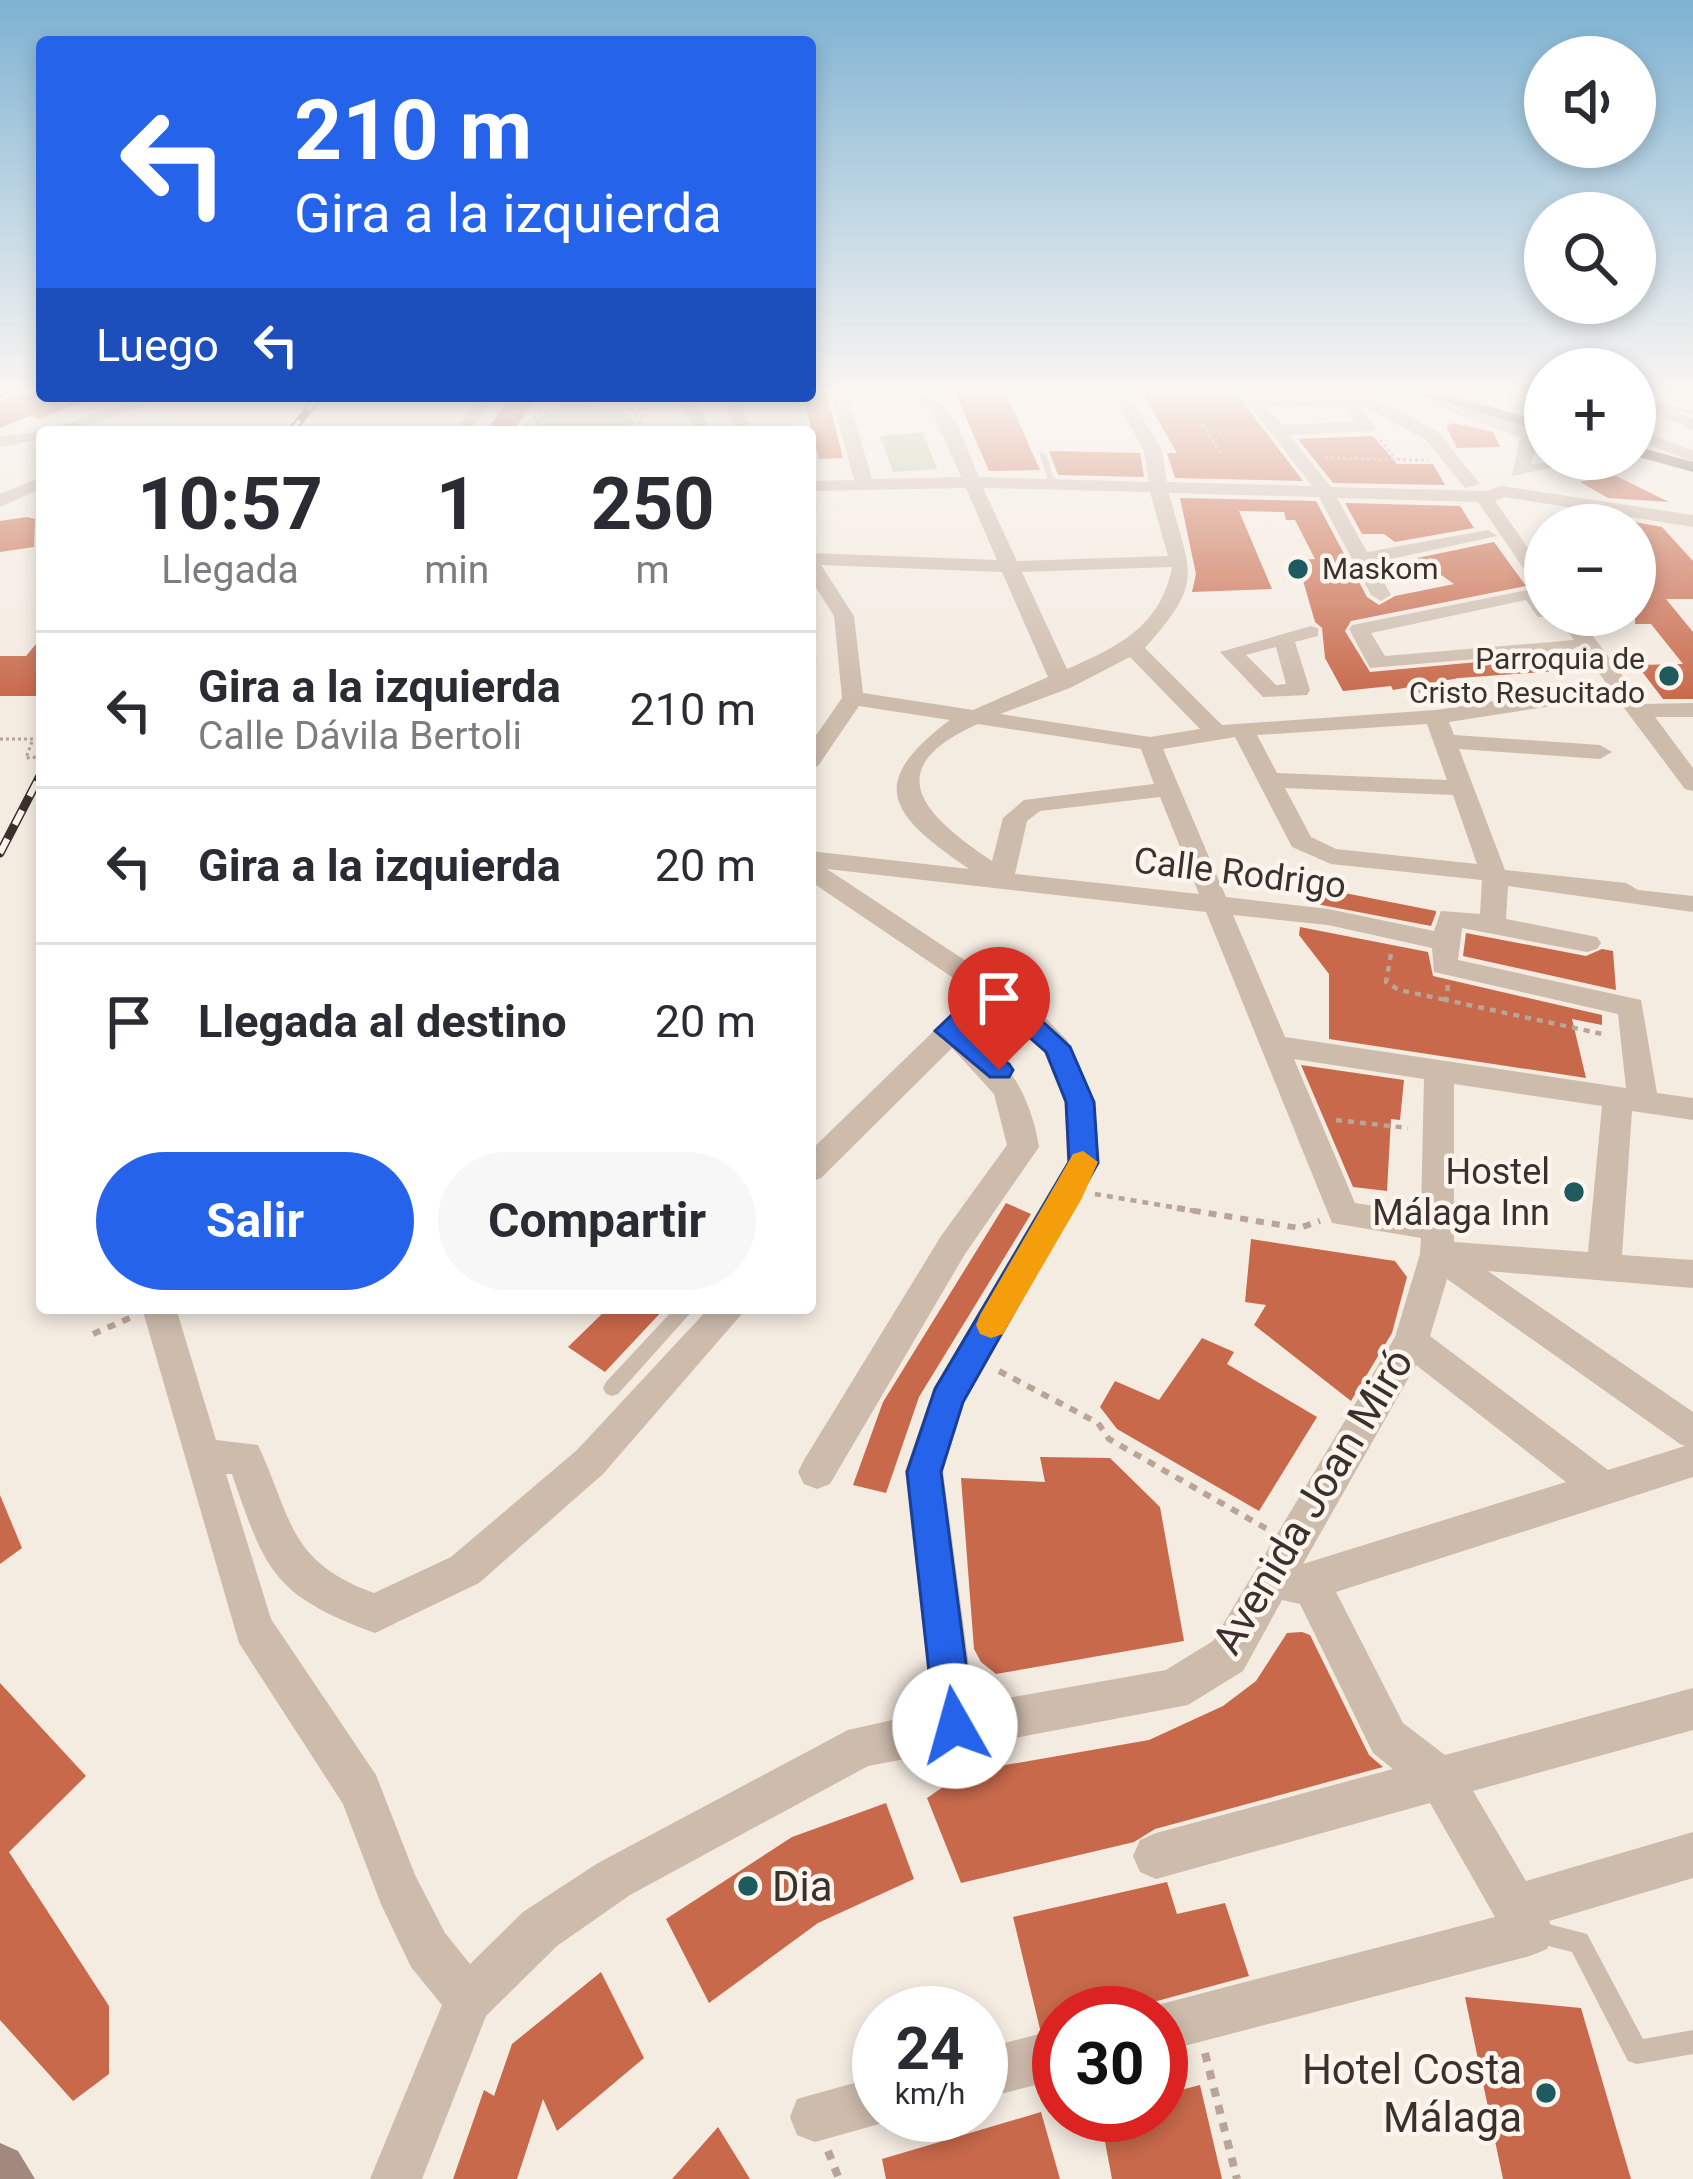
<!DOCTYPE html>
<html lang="es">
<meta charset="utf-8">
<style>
body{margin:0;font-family:Roboto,sans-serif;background:#f7f7f7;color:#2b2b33;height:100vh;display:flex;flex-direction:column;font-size:45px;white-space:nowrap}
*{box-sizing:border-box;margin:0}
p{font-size:39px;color:#7c7c81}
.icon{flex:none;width:66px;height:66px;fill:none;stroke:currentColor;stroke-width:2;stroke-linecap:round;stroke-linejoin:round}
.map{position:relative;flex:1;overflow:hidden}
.drawer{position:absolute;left:36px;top:426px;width:780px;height:888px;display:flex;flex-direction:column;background:#fff;border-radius:12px;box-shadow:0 6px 18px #0003}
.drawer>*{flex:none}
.hud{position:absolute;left:36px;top:36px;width:780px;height:366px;border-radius:12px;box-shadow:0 6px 18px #0003;background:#2563eb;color:#fff;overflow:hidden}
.tools{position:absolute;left:1524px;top:36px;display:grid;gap:24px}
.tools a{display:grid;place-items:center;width:132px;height:132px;border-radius:50%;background:#fff;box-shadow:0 6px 18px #0003;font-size:60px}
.speed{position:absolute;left:852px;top:1986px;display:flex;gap:24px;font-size:60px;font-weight:700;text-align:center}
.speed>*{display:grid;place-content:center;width:156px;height:156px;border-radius:50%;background:#fff;box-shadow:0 6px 18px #0003;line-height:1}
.speed small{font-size:30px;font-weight:400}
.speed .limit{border:18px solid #d22;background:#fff;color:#111}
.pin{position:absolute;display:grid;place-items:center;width:102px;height:102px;color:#fff;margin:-123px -51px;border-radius:50% 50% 50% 0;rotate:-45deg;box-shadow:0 0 12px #0007}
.pin .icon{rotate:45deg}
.me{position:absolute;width:132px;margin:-66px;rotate:353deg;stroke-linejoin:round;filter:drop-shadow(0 0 9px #0008)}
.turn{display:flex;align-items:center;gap:42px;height:252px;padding:0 60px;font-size:54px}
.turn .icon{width:156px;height:156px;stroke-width:2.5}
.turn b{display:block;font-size:84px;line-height:102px}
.then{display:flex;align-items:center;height:114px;padding:0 60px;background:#0003;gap:24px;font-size:45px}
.eta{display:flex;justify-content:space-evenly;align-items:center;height:204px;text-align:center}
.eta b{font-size:72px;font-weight:700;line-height:84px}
.button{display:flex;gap:24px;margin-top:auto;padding:24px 60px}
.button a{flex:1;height:138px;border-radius:72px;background:#2563eb;color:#fff;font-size:48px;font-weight:700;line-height:138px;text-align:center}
.button a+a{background:#f7f7f7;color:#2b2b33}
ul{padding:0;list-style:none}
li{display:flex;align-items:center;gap:36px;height:156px;padding:0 60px;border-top:3px solid #e1e1e2}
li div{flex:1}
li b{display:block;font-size:45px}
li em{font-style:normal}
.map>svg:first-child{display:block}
.green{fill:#b8c4a0}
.building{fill:#c8694b}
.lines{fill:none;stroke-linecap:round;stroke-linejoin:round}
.path-far3{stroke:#b9a596;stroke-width:3;stroke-dasharray:3 3;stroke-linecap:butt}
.path-far2{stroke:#b9a596;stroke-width:4.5;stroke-dasharray:6 6;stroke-linecap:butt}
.path-far1{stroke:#b9a596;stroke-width:6;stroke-dasharray:8 8;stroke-linecap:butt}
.path{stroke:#b9a596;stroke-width:8;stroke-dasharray:9 9;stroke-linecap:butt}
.lane{fill:#cdbbac;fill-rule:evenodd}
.street{fill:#cdbbac;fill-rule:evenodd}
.secondary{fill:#a18a7d;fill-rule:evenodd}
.primary{fill:#7d675c;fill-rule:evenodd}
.rail-far1-casing{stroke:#3b302b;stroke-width:8}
.rail-casing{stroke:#3b302b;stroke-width:9}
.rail-far1{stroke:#fbf5ee;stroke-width:4.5;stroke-dasharray:14;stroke-linecap:butt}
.rail{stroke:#fbf5ee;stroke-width:6;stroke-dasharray:16;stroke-linecap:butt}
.route{fill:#2563eb;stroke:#184099;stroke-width:3}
.slow{fill:#f59e0b}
.poi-dot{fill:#1f5a5e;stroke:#fbf5ee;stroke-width:4.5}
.labels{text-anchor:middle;stroke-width:9;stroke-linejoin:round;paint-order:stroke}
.far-poi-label{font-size:30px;fill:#3b302b;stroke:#fbf5ee;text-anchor:start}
.street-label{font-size:36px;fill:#3b302b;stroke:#fbf5ee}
.poi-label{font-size:36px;fill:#3b302b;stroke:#fbf5ee;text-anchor:end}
.near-street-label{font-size:42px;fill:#3b302b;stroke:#fbf5ee}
.near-poi-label{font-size:42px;fill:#3b302b;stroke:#fbf5ee;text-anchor:start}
</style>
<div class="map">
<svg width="1693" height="2179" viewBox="0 0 1693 2179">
<rect width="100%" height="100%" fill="#f4ebe1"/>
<!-- green -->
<g class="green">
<path d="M578,404L622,409L635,422L627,432H534V421L551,410Z"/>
<path d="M923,433L937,469L893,472L880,436Z"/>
</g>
<!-- building -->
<g class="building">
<path d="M18,394L94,396L95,397L39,419L30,416L0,428V401Z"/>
<path d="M810,394H827L843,458L819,459L803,396Z"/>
<path d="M956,394H1006L1040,470L989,471Z"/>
<path d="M1143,394H1237L1303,481L1175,478L1167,453H1177Z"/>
<path d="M510,396H537L513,432H486Z"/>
<path d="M1453,423L1493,432L1500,447L1457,448L1446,426Z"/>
<path d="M1373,436L1397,464H1433L1445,485L1333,483L1298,439Z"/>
<path d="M1049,451L1140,453L1144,477L1058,475Z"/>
<path d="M1614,475L1669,502L1608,498L1580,482Z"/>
<path d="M1180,498L1316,501L1367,597L1379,605L1395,596L1454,584L1417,558L1494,542L1526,586L1351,621L1345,631L1370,672L1575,653L1586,669L1459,678L1393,690L1391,686L1343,691L1325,658L1322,628L1315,622L1297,560L1315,559L1295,520H1286L1284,512L1239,511L1272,589L1192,592L1196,574Z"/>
<path d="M1345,503L1460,506L1474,528L1395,542L1384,534H1362Z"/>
<path d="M27,517L35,519L34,547L0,552V521Z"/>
<path d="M1635,522L1662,527L1693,561V599H1666L1693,632V699H1663L1637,665L1683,664L1651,624H1635Z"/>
<path d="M42,637V696H0V656H26Z"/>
<path d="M1309,886L1436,911V913L1431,926L1306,902Z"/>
<path d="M1300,927L1428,952L1433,976L1602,1015V1025L1572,1019L1586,1078L1329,1039V974L1299,935Z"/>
<path d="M1466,933L1586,956L1602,949L1613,951L1616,990L1463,956Z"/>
<path d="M1301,1065L1404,1080L1400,1120L1391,1119L1387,1191L1353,1187Z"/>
<path d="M1006,1203L1031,1214L919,1397L886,1493L853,1485L883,1402Z"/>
<path d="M1251,1239L1395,1261L1407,1277L1392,1333L1351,1401L1254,1325L1266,1305L1245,1302Z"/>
<path d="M608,1308H665L605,1372L568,1347Z"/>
<path d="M1202,1338L1234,1352L1227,1364L1317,1417L1259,1511L1117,1429L1100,1407L1115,1381L1159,1400Z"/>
<path d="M1040,1457L1110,1458L1160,1507L1184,1641L996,1674L981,1662L974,1649L961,1478L1045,1482Z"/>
<path d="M0,1495L22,1548L0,1564Z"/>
<path d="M1302,1632L1310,1635L1369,1755L1383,1767L1155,1829L1134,1842L961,1883L927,1798L965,1772L1149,1740L1223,1706L1256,1681L1287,1633Z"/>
<path d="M0,1683L86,1776L9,1852L109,2006V2074L73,2101L0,2020Z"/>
<path d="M886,1803L914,1879L818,1923L709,2003L666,1919L792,1837Z"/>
<path d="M1167,1882L1177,1914L1225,1903L1249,1976L1113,2013H1059V2025L1040,2029L1013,1917Z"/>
<path d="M601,1972L644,2058L557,2131L543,2099L517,2179H453L484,2090L494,2096L512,2044Z"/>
<path d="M1465,1997L1581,2008L1631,2179H1503Z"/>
<path d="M1200,2085L1222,2179H1112L1100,2115H1161V2095Z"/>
<path d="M1041,2112L1060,2179H886L882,2159Z"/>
<path d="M718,2127L750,2179H672Z"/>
</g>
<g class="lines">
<!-- path-far3 -->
<g class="path-far3">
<path d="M1184,394L1221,454"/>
<path d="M1189,404L1232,403"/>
<path d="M504,410L538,412L550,396"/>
<path d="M638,410L668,404"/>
<path d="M528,432L526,424C554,399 614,387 642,419L634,432"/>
<path d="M1207,432L1255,431"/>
<path d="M1380,440L1396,459"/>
<path d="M1325,458L1428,460"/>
<path d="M1414,686L1425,696"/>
<path d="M0,739H33L26,758L37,757"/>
</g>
<!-- path-far2 -->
<g class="path-far2">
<path d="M1391,954L1386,982L1399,990L1446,1000"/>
<path d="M1448,985L1446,1000L1607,1035"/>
<path d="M1336,1120L1408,1128"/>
<path d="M1095,1194L1195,1211"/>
</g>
<!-- path-far1 -->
<g class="path-far1">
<path d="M1177,1208L1299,1228L1320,1221"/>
<path d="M93,1334L132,1317"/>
<path d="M999,1371L1098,1423L1109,1439L1267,1529"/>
</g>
<!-- path -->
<g class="path">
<path d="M1205,2053L1237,2179"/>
<path d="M828,2151L839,2179"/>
</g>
<!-- lane -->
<g class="lane">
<path d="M1643,401L1693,410V414L1643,405Z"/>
<path d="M1039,452L1046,454L1056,486L1049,484Z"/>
<path d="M675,1308H695L618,1394L612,1396L606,1394L603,1388L606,1382Z"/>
<path d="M1533,1920L1587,1934L1643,2039L1693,2030V2054L1637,2064L1628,2061L1572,1952L1525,1940L1521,1932L1525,1924Z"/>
</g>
<!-- street -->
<g class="street">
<path d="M831,394H847L872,479L961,477L931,409L910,394C956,394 962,441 979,477L1149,482L1144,451L1113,394H1129L1162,451L1167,482L1312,486L1241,394H1367L1438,432L1480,484L1465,488L1426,440L1357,402L1376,427L1374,431L1289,435L1331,487L1487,491L1501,486L1693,515V527L1504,497L1495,501L1545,572V592L1539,591L1545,599V615L1552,617H1538L1526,600L1371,633L1385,656L1574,640L1556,615H1577L1644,704L1693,703V717H1655L1693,768V791L1685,789L1615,696L1449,722L1454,735L1600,745L1612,752L1600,759L1459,749L1505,870L1626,883L1638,890L1693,896V912L1508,886L1506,919L1597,937L1601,943L1597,949L1587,952L1462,928L1458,960L1641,1000L1657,1093L1693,1098V1120L1632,1111L1622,1255L1693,1260V1288L1488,1271L1693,1412V1477L1336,1592L1403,1723L1445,1755L1693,1688V1730L1473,1791L1526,1881L1693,1832V1878L1549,1921L1554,1932L1547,1949L1530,1956L1161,2052V2013H1143L1161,2004L1495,1917L1430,1803L1156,1879L1140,1872L1133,1856L1140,1840L1156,1833L1393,1769L1373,1753L1300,1604L1282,1600L1243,1671L1188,1705L868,1766L630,1895L557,1946L486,2016L422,2179H370L442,2005L411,1967L381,1904L343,1804L239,1643L142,1308H176L216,1440L258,1445C292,1518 288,1562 374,1593L451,1557L577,1450L709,1308H747L603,1474L479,1583L375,1633C274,1595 266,1573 232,1474H226L271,1619L376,1775L415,1875L445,1933L470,1964L523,1912L598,1863L848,1730L932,1711L905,1471L934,1388L1067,1162L1065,1102L1044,1052L994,1006L969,1031C1009,1060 1031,1097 1039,1147L965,1254L830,1484L817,1489L804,1484L798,1472L804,1460L941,1236L1007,1145L994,1094L952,1048L821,1178L810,1182V1151L974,992L810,881V851L969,869C892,816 863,785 950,720L859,706L818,766L810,768V744L842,698L834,616L810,578V553L997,560L966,488L810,491V481L854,480ZM1342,405L1356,422L1282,425L1267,407ZM983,488L1150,492L1168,556L1017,561ZM1169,493L1319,497L1371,595L1381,601L1391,595L1373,563L1497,536L1488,530L1367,552L1337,498L1478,502L1537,588L1352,625L1349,629L1370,668L1569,651L1579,646L1607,684L1436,710L1222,725L1145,648C1206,579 1190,575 1169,493ZM821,565L1002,572L1048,677L973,710L863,693L854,616ZM1172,567C1161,626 1118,647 1067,669L1022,572ZM1130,657L1200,729L1150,737L1000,714L1070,688ZM978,724L1141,749L1154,784L1024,800L1003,818L992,861C929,819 873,770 978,724ZM1427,724L1447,780L1277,773L1257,735ZM1235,737L1292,847L1331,864L1482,880L1480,914L1441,911L1434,931L1328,909L1226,897L1163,749ZM1285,788L1453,795L1477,864L1336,849L1311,837ZM1160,797L1199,894L1015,874L1027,821L1040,811ZM827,869L1206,912L1332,1223L1421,1238L1420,1254L1395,1337L1213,1641L1166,1670L974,1704L943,1471L964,1403L1099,1163L1095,1102L1067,1040L1034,1006ZM1233,915L1328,925L1432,948L1434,972L1618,1014L1626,1088L1285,1037ZM1294,1059L1424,1079L1421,1213L1355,1203ZM1454,1084L1602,1106L1588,1252L1454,1242ZM1447,1279L1680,1444L1685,1446L1608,1470L1430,1336ZM1416,1365L1566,1482L1303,1564Z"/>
<path d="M1403,394H1430L1519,424L1545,409V420L1535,424L1536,432L1545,436V447L1537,445L1531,464L1593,459L1512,476L1520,437Z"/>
<path d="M1635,394L1693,419V430L1635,403Z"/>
<path d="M146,396H170L70,432H42V439L0,447V437L47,430Z"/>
<path d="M480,396H496L470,432H454Z"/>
<path d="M680,396H696L710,432H694Z"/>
<path d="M721,396H737L752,432H736Z"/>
<path d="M1635,428L1693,451V462L1635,439Z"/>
<path d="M42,477V488L0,507V494Z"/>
<path d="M1311,626L1318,628V636L1295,642L1310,690L1307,695L1263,697L1220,652ZM1276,647L1286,684L1276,685L1246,655Z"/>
<path d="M1059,2029V2079L981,2099V2049Z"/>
<path d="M879,2076V2115H898L897,2119L815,2142L797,2135L790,2117L797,2099Z"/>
</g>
<!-- secondary -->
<path class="secondary" d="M0,2143L18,2151L35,2179H0Z"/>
<!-- primary -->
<g class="primary">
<path d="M1419,394H1446L1545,422V432Z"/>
<path d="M1635,446L1693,462V472L1635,456Z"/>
</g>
<!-- rail-far1 casing -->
<g class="rail-far1-casing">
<path id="rail-far1" d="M291,432L319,396"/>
</g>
<!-- rail casing -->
<g class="rail-casing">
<path id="rail" d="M0,853L42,772"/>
</g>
<!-- rail-far1 -->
<use href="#rail-far1" class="rail-far1"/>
<!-- rail -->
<use href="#rail" class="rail"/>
</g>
<!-- sky -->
<linearGradient id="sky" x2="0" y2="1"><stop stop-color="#7eb2d2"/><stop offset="0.56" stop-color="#faf6f2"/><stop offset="1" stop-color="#faf6f2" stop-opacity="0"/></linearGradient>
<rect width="1693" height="699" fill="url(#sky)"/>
<!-- route -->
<path class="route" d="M993,982L1002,984L1070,1047L1094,1102L1098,1163L963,1402L941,1472L974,1726L968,1739L955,1745L941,1739L935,1726L907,1472L935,1389L1069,1162L1066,1102L1046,1052L993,1005L965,1030L1009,1064L1013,1070L1009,1077H990L935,1031L984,984Z"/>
<!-- slow -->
<path class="slow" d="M1083,1151L1098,1162L1082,1198L1003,1334L991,1338L980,1334L976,1325L980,1315L1073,1154Z"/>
<!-- markers -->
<g class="poi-dot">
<circle cx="1298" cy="569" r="12"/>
<circle cx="1669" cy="676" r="12"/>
<circle cx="1574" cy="1192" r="12"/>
<circle cx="748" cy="1886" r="12"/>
<circle cx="1546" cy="2093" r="12"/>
</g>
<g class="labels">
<!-- far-poi labels -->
<g class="far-poi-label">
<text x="1322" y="579">Maskom</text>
<text x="1645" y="669" text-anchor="end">Parroquia de<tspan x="1645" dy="34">Cristo Resucitado</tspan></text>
</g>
<!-- street labels -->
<g class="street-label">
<text transform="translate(1240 872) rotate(7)" y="13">Calle Rodrigo</text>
</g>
<!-- poi labels -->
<g class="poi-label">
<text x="1550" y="1184">Hostel<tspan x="1550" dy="41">Málaga Inn</tspan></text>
</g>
<!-- near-street labels -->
<g class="near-street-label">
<text transform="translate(1312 1501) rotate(-59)" y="15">Avenida Joan Miró</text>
</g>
<!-- near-poi labels -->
<g class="near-poi-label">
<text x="772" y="1901">Dia</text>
<text x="1522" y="2084" text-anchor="end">Hotel Costa<tspan x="1522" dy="48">Málaga</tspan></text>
</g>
</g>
</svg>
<div class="tools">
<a><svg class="icon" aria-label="sound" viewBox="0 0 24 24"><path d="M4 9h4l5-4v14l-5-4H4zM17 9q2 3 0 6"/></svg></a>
<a><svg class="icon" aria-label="search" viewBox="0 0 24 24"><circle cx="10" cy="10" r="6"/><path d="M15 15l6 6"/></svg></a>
<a>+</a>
<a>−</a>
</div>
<div class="speed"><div>24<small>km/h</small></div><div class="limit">30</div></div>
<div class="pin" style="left:999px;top:1070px;background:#d93025"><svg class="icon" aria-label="arrive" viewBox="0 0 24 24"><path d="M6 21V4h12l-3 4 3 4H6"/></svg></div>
<svg class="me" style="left:955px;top:1726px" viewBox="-20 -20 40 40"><circle r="19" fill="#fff"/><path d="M0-13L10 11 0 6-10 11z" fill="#2563eb"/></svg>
<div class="hud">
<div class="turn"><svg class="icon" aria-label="left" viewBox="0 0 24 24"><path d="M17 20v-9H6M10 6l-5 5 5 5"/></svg><div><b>210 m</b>Gira a la izquierda</div></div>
<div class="then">Luego<svg class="icon" aria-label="left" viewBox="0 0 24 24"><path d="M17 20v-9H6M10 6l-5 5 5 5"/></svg></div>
</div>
<section class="drawer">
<div class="eta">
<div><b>10:57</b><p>Llegada</p></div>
<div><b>1</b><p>min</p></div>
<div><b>250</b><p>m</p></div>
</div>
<ul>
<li><svg class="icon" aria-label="left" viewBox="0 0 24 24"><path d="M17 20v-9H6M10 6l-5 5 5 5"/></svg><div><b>Gira a la izquierda</b><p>Calle Dávila Bertoli</p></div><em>210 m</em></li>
<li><svg class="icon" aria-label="left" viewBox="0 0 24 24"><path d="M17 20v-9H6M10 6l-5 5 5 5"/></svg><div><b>Gira a la izquierda</b></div><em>20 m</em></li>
<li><svg class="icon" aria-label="arrive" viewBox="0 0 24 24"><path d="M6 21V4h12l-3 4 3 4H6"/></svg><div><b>Llegada al destino</b></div><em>20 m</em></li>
</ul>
<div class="button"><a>Salir</a><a>Compartir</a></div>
</section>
</div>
